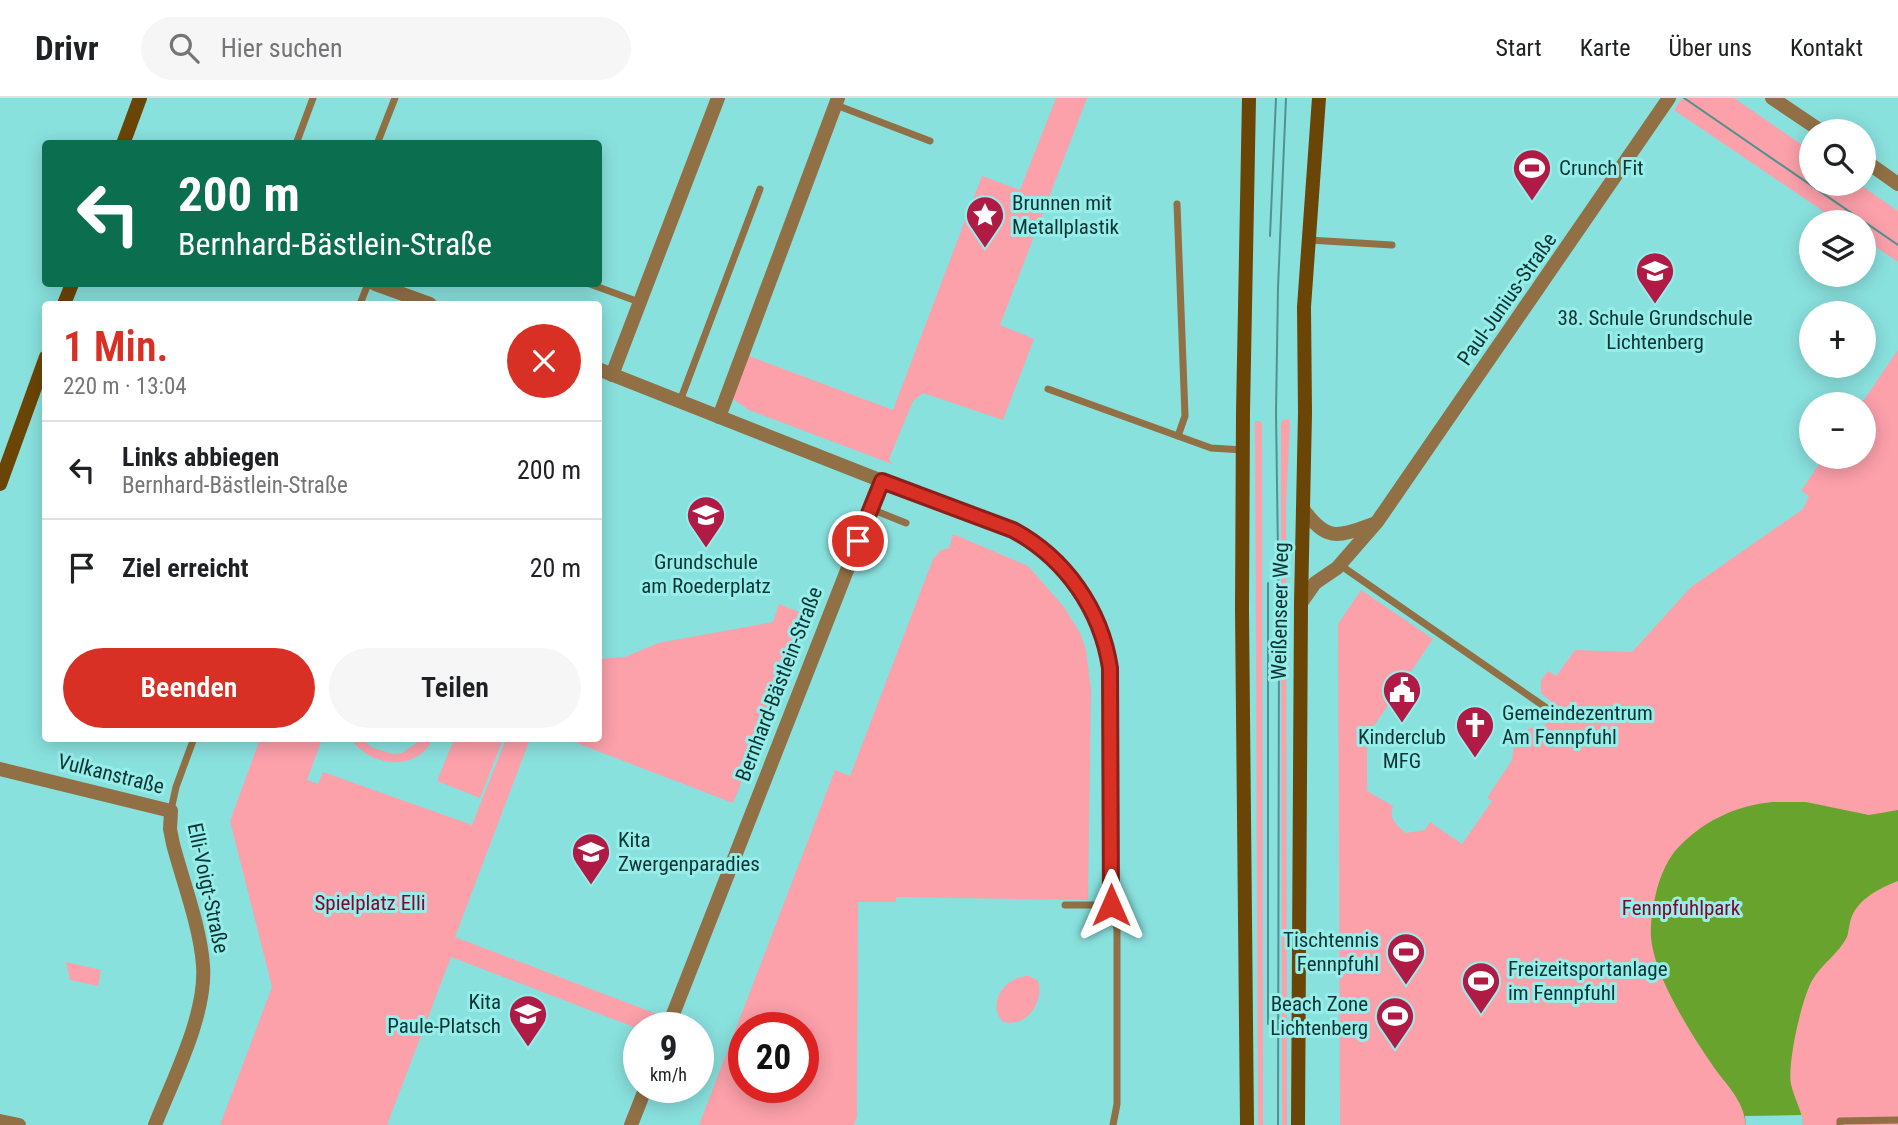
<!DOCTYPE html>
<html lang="de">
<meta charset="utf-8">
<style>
body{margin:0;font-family:"Roboto Condensed",sans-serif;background:#f6f6f6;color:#202124;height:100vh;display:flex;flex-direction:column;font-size:26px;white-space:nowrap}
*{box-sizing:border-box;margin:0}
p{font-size:23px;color:#757577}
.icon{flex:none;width:38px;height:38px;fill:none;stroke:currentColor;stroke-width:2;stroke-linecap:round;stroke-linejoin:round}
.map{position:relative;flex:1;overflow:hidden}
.side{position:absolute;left:42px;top:203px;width:560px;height:441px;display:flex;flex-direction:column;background:#fff;border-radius:7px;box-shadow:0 4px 18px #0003}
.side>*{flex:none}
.hud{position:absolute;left:42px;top:42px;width:560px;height:147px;border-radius:7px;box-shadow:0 4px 18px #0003;background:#0b6e4f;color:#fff;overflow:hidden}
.controls{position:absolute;left:1799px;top:21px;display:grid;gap:14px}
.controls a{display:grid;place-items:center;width:77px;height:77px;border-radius:50%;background:#fff;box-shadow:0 4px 18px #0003;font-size:35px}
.speed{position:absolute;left:623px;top:914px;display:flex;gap:14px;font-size:35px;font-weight:700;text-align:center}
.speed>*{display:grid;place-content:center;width:91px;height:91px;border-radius:50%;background:#fff;box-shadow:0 4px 18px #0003;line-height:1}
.speed small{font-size:18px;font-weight:400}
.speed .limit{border:10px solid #d22;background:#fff;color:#111}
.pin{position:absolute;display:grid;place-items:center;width:60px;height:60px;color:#fff;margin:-30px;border:4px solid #fff;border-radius:50%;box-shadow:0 2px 7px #0007}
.me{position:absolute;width:77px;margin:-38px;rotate:0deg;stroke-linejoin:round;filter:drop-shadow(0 0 5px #0008)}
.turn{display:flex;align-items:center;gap:24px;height:147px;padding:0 21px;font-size:32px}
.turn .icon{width:91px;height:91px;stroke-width:2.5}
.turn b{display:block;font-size:49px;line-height:60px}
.round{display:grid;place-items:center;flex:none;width:74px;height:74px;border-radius:37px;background:#f6f6f6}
.overview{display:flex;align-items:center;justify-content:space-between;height:119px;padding:0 21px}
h1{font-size:42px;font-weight:600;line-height:52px;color:#d93025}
.cta{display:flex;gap:14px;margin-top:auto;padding:14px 21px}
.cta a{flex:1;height:80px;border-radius:42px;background:#d93025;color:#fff;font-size:28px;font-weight:600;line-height:80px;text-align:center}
.cta a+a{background:#f6f6f6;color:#202124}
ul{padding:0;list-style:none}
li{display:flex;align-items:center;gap:21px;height:98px;padding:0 21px;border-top:2px solid #e0e0e0}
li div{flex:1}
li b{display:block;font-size:26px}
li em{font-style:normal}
header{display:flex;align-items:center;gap:42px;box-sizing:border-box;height:98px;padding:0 35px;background:#fff;border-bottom:2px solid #e0e0e0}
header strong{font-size:33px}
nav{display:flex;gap:38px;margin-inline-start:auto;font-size:24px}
.search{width:490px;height:63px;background:#f6f6f6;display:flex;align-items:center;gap:18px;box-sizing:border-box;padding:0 24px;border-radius:38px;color:#757577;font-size:26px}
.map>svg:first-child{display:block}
.green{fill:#fca0aa;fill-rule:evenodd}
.water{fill:#68a42d}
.pier{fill:#89e1de}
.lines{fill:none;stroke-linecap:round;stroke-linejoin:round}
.lane{stroke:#917045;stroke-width:7}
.street{stroke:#917045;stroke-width:14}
.secondary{stroke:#6b4505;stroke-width:14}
.tram{stroke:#519290;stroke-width:2}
.route-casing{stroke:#8d1f18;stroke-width:18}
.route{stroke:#d93025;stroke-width:12}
.labels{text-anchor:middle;stroke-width:6;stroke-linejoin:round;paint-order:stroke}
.poi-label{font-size:21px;fill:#0e3433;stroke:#96eeeb;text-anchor:start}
.street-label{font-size:21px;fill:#0e3433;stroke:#96eeeb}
.park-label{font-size:21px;fill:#84062e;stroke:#96eeeb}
</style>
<header>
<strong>Drivr</strong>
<div class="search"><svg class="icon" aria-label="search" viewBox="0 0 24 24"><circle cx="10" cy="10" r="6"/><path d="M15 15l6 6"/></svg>Hier suchen</div>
<nav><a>Start</a><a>Karte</a><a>Über uns</a><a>Kontakt</a></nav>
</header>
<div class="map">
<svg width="1898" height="1027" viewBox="0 0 1898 1027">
<rect width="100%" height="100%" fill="#89e1de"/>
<!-- green -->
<g class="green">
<path d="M1056,0H1087L1000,227L1034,241L1003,322L923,295L913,303L889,361L892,366L749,312L733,301L749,258L893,312L982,78L1020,92Z"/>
<path d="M1682,0H1734L1811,53V86H1859L1898,113V164L1864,141V124H1839L1674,12Z"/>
<path d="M1898,252V1027H1340L1338,526L1361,492L1433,541L1367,638V693L1393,708C1388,720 1397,728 1406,735L1425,732L1430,724L1462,746L1492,703L1487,700L1512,662L1513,651L1528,631L1534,629H1543L1558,609L1541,595V582L1548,573L1556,578L1575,552L1632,554L1691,489L1803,411L1809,398L1801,393L1824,359H1864V306H1861Z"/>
<path d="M1289,321L1290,326L1286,408L1287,1027H1282L1281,326L1283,322Z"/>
<path d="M1255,323H1260L1262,326L1263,1027H1258Z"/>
<path d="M953,436L1028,468L1064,509L1080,535L1086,552L1091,592L1088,802L896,799V804H858L857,1019L854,1027H699L835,672L850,678L933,461L941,452L949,450ZM744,929H803V989H744Z"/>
<path d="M779,506L809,518L733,705L566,641L598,640L599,561L625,559L658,545L773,524Z"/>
<path d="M260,641H322L307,682L318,686L323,674L472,727L506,641H530L455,839L659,917L655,929H639V931L451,859L387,1027H220L272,889L230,723Z"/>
<path d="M351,641H362L373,650L393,656L402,655L422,641H433C416,675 370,669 351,641Z"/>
<path d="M454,641H503L480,700L437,683Z"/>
<path d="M66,864L101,872L98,888L70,882Z"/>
<path d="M1029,878L1038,883C1045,904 1025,932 1002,923C986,903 1008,877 1029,878Z"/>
</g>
<!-- water -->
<path class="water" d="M1772,704H1806L1869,717L1898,712V783C1880,790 1861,799 1852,818C1849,825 1849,833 1847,839C1839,855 1822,866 1813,881C1802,898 1787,966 1791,986C1794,1000 1802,1012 1803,1027H1746C1743,1001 1727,988 1713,968C1691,936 1654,878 1651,839C1650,823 1653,807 1657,791C1661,777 1666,765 1675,753C1701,724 1734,708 1772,704Z"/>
<!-- pier -->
<path class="pier" d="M1802,1017L1803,1027H1746L1745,1018Z"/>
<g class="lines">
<!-- lane -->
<g class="lane">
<path d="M836,7L930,43"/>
<path d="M296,46L313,0"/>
<path d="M377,46L395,0"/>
<path d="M1177,106L1185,318L1178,338"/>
<path d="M1309,142L1392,147"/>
<path d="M590,186L639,204"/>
<path d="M360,206L368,186"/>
<path d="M1048,291L1211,350L1243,352"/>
<path d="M680,303L760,91"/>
<path d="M882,383L1013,432C1065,460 1101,511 1110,570L1111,807L1117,831V1006L1113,1027"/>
<path d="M871,411L906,425"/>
<path d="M1340,467L1548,611"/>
<path d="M171,712L176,689L194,640"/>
<path d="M1065,807H1111"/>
<path d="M1840,1027V1023L1898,1022"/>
</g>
<!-- street -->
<g class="street">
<path d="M1772,0L1821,33"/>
<path d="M1864,62L1898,86"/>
<path d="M375,186L430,206"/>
<path d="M598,271L882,383L668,929"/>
<path d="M612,277L718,0"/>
<path d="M719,319L838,0"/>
<path d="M1303,411C1327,444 1337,439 1373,426"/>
<path d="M1301,505L1315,485L1337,470L1377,424L1669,0"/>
<path d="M0,671L171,713L170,731L173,746C183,784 200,828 203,867C207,916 173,981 155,1027"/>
<path d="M0,1023L19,1027"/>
<path d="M631,1027L646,989"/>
</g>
<!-- secondary -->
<g class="secondary">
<path d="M123,46L140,0"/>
<path d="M64,206L72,186"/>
<path d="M0,386L46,259"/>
<path d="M1247,1027L1242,512L1243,314L1249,0"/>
<path d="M1298,1027L1301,505L1305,315L1304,209L1319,0"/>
</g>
<!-- tram -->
<g class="tram">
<path d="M1684,0L1898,147"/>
<path d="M1270,138L1276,0"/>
<path d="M1268,485V926"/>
<path d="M1278,1027L1279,529L1276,314L1278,190L1286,0"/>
</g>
</g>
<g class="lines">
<!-- route casing -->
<g class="route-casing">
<path id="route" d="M858,443L882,383L1013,432C1065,460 1101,511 1110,570L1111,807"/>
</g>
<!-- route -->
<use href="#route" class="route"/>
</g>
<!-- icons -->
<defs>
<g id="stadium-pin" transform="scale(2.0125)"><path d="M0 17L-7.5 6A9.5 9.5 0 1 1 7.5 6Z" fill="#af1b44" stroke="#96eeeb"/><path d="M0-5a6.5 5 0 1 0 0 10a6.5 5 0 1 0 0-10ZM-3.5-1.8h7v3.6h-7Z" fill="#fff"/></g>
<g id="sight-pin" transform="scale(2.0125)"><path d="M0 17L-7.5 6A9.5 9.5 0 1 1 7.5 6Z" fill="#af1b44" stroke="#96eeeb"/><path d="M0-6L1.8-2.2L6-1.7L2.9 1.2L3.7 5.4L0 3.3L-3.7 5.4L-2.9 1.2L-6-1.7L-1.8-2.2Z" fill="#fff"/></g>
<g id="school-pin" transform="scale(2.0125)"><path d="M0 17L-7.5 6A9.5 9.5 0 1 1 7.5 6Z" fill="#af1b44" stroke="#96eeeb"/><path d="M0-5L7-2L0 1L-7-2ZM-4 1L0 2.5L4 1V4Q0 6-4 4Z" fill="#fff"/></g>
<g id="civic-pin" transform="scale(2.0125)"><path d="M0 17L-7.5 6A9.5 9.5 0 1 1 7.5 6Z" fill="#af1b44" stroke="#96eeeb"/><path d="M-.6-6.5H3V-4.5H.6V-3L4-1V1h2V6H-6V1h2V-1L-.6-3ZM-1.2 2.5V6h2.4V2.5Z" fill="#fff"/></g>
<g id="church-pin" transform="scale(2.0125)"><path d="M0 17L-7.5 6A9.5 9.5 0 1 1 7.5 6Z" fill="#af1b44" stroke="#96eeeb"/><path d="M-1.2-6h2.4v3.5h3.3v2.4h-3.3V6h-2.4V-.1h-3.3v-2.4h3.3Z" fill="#fff"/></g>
</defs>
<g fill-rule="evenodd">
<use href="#stadium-pin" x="1532" y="70"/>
<use href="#sight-pin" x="985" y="117"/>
<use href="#school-pin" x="1655" y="173"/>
<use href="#school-pin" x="706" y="417"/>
<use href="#civic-pin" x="1402" y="592"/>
<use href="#church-pin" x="1475" y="627"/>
<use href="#school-pin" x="591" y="754"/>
<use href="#stadium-pin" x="1406" y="854"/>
<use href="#stadium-pin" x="1481" y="883"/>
<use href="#school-pin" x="528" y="916"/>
<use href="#stadium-pin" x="1395" y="918"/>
</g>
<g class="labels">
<!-- poi labels -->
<g class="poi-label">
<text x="1559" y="77">Crunch Fit</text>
<text x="1012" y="112">Brunnen mit<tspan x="1012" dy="24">Metallplastik</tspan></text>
<text x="1655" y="227" text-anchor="middle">38. Schule Grundschule<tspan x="1655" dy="24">Lichtenberg</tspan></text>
<text x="706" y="471" text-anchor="middle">Grundschule<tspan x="706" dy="24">am Roederplatz</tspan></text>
<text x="1502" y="622">Gemeindezentrum<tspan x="1502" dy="24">Am Fennpfuhl</tspan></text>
<text x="1402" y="646" text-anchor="middle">Kinderclub<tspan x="1402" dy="24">MFG</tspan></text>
<text x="618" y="749">Kita<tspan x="618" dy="24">Zwergenparadies</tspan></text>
<text x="1379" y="849" text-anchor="end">Tischtennis<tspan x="1379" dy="24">Fennpfuhl</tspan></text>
<text x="1508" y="878">Freizeitsportanlage<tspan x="1508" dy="24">im Fennpfuhl</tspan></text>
<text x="501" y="911" text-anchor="end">Kita<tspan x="501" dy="24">Paule-Platsch</tspan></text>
<text x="1368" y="913" text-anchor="end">Beach Zone<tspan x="1368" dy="24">Lichtenberg</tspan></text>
</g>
<!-- street labels -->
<g class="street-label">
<text transform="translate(1507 201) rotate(-55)" y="7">Paul-Junius-Straße</text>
<text transform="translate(1280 513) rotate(-89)" y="7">Weißenseer Weg</text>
<text transform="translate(779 586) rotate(-69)" y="7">Bernhard-Bästlein-Straße</text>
<text transform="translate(111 676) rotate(14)" y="7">Vulkanstraße</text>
<text transform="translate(208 790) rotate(78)" y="7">Elli-Voigt-Straße</text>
</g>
<!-- park labels -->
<g class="park-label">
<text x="370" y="812">Spielplatz Elli</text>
<text x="1681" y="817">Fennpfuhlpark</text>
</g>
</g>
</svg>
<div class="controls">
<a><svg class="icon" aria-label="search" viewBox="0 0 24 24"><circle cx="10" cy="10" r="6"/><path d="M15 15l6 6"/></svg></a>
<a><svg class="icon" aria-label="layers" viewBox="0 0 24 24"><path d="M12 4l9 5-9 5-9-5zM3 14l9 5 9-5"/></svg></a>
<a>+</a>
<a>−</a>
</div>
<div class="speed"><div>9<small>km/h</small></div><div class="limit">20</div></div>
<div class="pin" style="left:858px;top:443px;background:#d93025"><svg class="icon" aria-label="arrive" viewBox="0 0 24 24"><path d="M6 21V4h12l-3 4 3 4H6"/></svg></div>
<svg class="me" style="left:1111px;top:807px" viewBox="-20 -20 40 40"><path d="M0-17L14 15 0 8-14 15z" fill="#d93025" stroke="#fff" stroke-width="4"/></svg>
<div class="hud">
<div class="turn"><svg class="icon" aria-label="left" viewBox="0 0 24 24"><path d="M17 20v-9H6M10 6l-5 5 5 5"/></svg><div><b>200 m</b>Bernhard-Bästlein-Straße</div></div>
</div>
<section class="side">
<div class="overview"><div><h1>1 Min.</h1><p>220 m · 13:04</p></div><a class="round" style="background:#d93025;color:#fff"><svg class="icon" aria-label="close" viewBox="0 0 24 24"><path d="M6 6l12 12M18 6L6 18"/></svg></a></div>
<ul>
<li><svg class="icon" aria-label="left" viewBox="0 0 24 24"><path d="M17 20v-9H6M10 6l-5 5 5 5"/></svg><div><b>Links abbiegen</b><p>Bernhard-Bästlein-Straße</p></div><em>200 m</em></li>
<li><svg class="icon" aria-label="arrive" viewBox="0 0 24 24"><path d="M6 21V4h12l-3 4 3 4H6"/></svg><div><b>Ziel erreicht</b></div><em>20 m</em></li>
</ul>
<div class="cta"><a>Beenden</a><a>Teilen</a></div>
</section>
</div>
